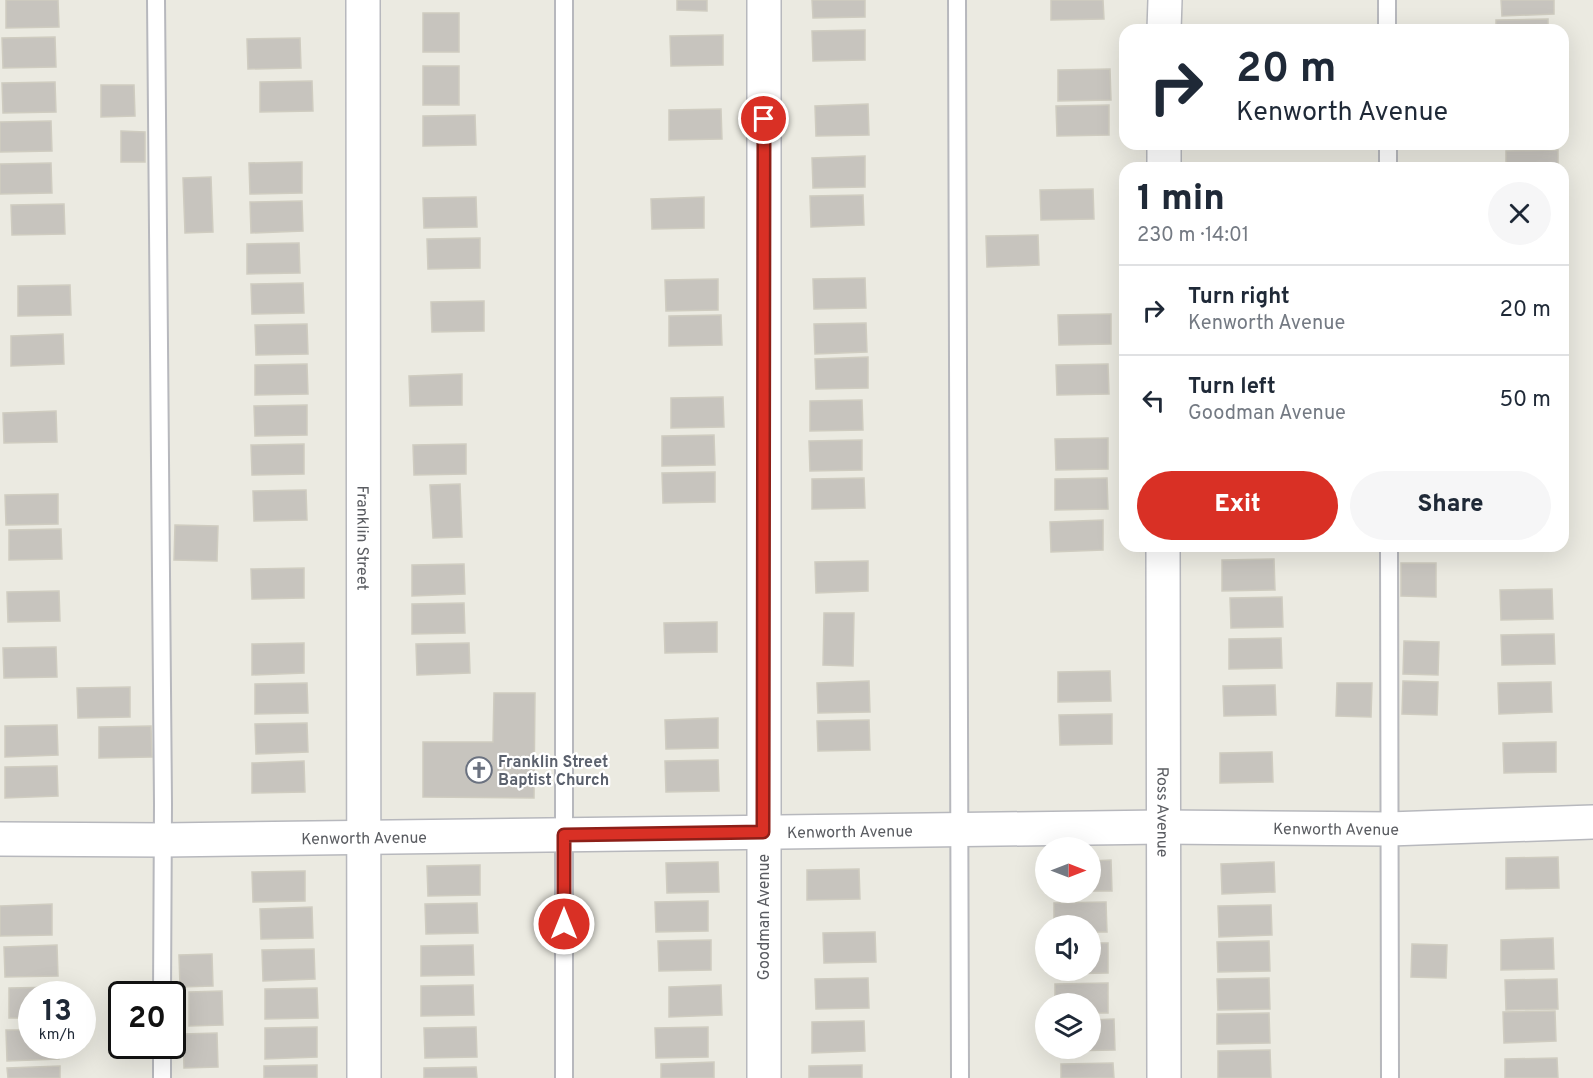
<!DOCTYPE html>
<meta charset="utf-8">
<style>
body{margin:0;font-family:Overpass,sans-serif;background:#f6f6f7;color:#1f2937;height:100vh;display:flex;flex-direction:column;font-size:22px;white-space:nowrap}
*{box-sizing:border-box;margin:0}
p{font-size:20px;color:#747a83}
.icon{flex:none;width:33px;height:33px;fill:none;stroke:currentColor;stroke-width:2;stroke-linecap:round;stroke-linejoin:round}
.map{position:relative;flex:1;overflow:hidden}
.panel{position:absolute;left:1119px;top:162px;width:450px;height:390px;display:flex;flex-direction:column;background:#fff;border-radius:18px;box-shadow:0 6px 24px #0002}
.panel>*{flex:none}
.hud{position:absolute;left:1119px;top:24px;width:450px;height:126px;border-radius:18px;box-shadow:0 6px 24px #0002;background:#fff;color:#1f2937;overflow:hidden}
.needle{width:39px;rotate:90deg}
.controls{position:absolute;left:1035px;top:837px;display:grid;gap:12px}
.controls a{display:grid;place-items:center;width:66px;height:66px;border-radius:50%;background:#fff;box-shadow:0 6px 24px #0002;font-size:30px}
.speed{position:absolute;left:18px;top:981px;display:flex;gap:12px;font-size:30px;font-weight:700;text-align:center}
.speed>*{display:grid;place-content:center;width:78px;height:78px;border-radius:50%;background:#fff;box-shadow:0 6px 24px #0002;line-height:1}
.speed small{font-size:15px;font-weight:400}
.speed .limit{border:3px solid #111;border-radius:9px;background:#fff;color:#111}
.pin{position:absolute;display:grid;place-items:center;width:51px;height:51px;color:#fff;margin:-26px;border:3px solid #fff;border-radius:50%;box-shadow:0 2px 6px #0007}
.me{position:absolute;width:66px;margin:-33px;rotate:0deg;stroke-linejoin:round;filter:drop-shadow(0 0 4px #0008)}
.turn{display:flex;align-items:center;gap:21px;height:126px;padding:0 18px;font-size:27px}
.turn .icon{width:78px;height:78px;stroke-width:2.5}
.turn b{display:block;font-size:42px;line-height:51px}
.round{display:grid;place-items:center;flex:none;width:63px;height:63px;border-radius:32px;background:#f6f6f7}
.head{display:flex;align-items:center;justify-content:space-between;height:102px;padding:0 18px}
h1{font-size:36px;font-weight:800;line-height:45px}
.action{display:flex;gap:12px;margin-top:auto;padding:12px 18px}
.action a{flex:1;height:69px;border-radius:36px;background:#d93025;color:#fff;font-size:24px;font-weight:800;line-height:69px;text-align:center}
.action a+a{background:#f6f6f7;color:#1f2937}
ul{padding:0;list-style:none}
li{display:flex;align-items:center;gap:18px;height:90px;padding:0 18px;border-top:2px solid #e0e1e3}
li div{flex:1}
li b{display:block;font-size:22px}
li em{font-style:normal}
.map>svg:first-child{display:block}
.building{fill:#c7c4be;stroke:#cfccc0;stroke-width:1.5}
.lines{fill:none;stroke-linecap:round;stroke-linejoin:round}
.lane-casing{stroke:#b7b8bd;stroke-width:20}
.street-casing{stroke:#b7b8bd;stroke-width:36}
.lane{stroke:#fff;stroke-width:16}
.street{stroke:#fff;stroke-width:33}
.route-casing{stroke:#8d1f18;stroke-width:15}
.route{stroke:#d93025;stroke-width:10}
.labels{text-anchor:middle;stroke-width:4.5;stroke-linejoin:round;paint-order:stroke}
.street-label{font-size:16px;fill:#5a5c61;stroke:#fff}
.worship-label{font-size:16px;font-weight:bold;fill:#5b616d;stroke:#fff;text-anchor:start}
</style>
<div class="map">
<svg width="1593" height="1078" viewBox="0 0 1593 1078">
<rect width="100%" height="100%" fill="#ebeae1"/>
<!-- building -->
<g class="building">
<path d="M6,0H58L59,27L6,28Z"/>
<path d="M677,0H707V11L677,10Z"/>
<path d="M812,0H865V17L813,18Z"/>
<path d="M1051,0H1103L1104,19L1051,20Z"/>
<path d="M1501,0H1554V14L1502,16Z"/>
<rect x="423" y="13" width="36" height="39"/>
<path d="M1548,19V30H1496V20Z"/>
<path d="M865,30V60L813,61L812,31Z"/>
<path d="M723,35V65L671,66L670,36Z"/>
<path d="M55,37L56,67L3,68L2,38Z"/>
<path d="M300,38L301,68L248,69L247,39Z"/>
<rect x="423" y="66" width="36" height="39"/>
<path d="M1110,69L1111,100L1058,101V70Z"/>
<path d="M312,81L313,111L260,112V82Z"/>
<path d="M55,82L56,112L3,113L2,83Z"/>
<path d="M101,85H134L135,116L101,117Z"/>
<path d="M868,104L869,135L816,136L815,106Z"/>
<path d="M1109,105V135L1057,136L1056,106Z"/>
<path d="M721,109L722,139L669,140V110Z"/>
<path d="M475,115L476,145L423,146V116Z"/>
<path d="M51,121L52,151L0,152V122Z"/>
<path d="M121,131L145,132V162H121Z"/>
<path d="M1558,150V168H1506V151Z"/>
<path d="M865,156V187L813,188L812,158Z"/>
<path d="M302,162V193L250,194L249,163Z"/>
<path d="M51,163L52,193L0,194V164Z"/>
<path d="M211,177L213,232L185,233L183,178Z"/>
<path d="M1093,189L1094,219L1041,220L1040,190Z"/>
<path d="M863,195L864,225L811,227L810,196Z"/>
<path d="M476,197L477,227L424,228L423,198Z"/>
<path d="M704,197V228L652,229L651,199Z"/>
<path d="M302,201L303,231L251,233L250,202Z"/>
<path d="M64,204L65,234L12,235L11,205Z"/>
<path d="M1038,235L1039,265L987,267L986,236Z"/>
<path d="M480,238V268L428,269L427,239Z"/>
<path d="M299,243L300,273L247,274V244Z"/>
<path d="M865,278L866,308L814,309L813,279Z"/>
<path d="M718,279V310L666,311L665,280Z"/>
<path d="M303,283L304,313L252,314L251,284Z"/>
<path d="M70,285L71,315L18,316V286Z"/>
<path d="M484,301V331L432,332L431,302Z"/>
<path d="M1111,314V344L1059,345L1058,315Z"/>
<path d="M721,315L722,345L669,346V316Z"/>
<path d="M866,323L867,352L815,354L814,324Z"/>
<path d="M307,324L308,354L256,355L255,325Z"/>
<path d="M63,334L64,364L11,366V336Z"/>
<path d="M868,357V388L816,389L815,359Z"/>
<path d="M307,364L308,394L255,395V365Z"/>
<path d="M1108,364L1109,394L1057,395L1056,365Z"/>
<path d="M462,374V405L410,406L409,376Z"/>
<path d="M723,397L724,427L671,428V398Z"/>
<path d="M862,400L863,430L810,431V401Z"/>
<path d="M307,405V435L255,436L254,406Z"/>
<path d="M56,411L57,442L4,443L3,413Z"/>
<path d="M714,435L715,465L662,466V436Z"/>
<path d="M1108,438V469L1056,470L1055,439Z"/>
<path d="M862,440V470L810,471L809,441Z"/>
<path d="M304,444V474L252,475L251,445Z"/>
<path d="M466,444V474L414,475L413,445Z"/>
<path d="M715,472V502L663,503L662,473Z"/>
<path d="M864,478L865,508L812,509V479Z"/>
<path d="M1107,478L1108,509L1055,510V479Z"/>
<path d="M460,484L462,537L433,538L430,485Z"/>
<path d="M306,490L307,520L254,521L253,491Z"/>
<path d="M58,494V524L6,525L5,495Z"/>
<path d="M1103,520V550L1051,552L1050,522Z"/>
<path d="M175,525L218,526L217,561L174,560Z"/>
<path d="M61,529L62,559L9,560V530Z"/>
<path d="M1274,559L1275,590L1222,591V560Z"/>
<path d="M868,561V591L816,593L815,562Z"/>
<path d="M1401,563H1436V597L1401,596Z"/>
<path d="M464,564L465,594L412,596V565Z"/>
<path d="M304,568V598L252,599L251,569Z"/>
<path d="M1552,589L1553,619L1501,620L1500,590Z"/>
<path d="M59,591L60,621L8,622L7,592Z"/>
<path d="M1282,597L1283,627L1231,628L1230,598Z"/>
<path d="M464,603L465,633L412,634V604Z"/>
<path d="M824,613H854L853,666L823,665Z"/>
<path d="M717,622V652L665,653L664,623Z"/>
<path d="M1554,634L1555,664L1502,665L1501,635Z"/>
<path d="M1281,638L1282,668L1229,669V639Z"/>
<path d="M1404,641L1439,642L1438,675L1403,674Z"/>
<path d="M304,643V673L252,675V644Z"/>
<path d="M469,643L470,673L417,675L416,644Z"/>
<path d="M56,647L57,677L4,678L3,648Z"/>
<path d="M1110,671L1111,701L1058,702V672Z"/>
<path d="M869,681L870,712L818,713L817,683Z"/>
<path d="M1403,681L1438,682L1437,715L1402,714Z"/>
<path d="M1551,682L1552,712L1499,714L1498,683Z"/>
<path d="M307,683L308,713L255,714V684Z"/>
<path d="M1337,683H1372L1371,717L1336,716Z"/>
<path d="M1275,685L1276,715L1224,716L1223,686Z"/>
<path d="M130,687V717L78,718L77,688Z"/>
<path d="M494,693H535L534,798L423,797V742H493Z"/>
<path d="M1112,714V744L1060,745L1059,715Z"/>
<path d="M718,718V748L666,749L665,720Z"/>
<path d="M869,720L870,750L818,751L817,721Z"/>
<path d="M307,723L308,752L256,754L255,724Z"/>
<path d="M57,725L58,755L5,757V726Z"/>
<path d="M151,726L152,757L99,758V727Z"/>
<path d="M1556,742V772L1504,773L1503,743Z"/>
<path d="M1272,752L1273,782L1220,783V753Z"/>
<path d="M718,760L719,791L666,792L665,761Z"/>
<path d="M304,761L305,792L252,793V763Z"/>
<path d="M57,766L58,796L5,798V767Z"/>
<path d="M1558,857L1559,888L1506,889V858Z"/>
<path d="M1111,860L1112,891H1090V861Z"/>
<path d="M718,862L719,892L667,893L666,863Z"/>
<path d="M1274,862L1275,892L1222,894L1221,864Z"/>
<path d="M480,865V895L428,896L427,866Z"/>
<path d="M859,869L860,899L807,900V870Z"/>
<path d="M305,871V901L253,902L252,872Z"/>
<path d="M708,901V931L656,932L655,902Z"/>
<path d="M1106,902L1107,932H1090V926H1054V903Z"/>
<path d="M477,903L478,933L426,934L425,904Z"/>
<path d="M52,904V935L0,936V906Z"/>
<path d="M1271,905L1272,935L1219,937L1218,906Z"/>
<path d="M312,907L313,938L261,939L260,909Z"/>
<path d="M875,932L876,962L824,963L823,933Z"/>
<path d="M1553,938L1554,969L1501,970V940Z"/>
<path d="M711,940V970L659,971L658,941Z"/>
<path d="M1269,941L1270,971L1218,972L1217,942Z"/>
<path d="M1090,943H1108V973L1056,974L1055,970H1090Z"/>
<path d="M1412,944L1447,945L1446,978L1411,977Z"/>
<path d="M57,945L58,976L5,977L4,947Z"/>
<path d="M473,945L474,975L421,976V946Z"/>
<path d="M314,949L315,979L263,981L262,950Z"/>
<path d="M212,954L213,986L180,987L179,955Z"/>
<path d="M868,978L869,1008L816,1009L815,979Z"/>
<path d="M1269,978L1270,1009L1218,1010L1217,979Z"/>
<path d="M1557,979L1558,1009L1506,1010L1505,980Z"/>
<path d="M1108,983V1013H1090V1004H1055V984Z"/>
<path d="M473,985L474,1015L421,1016V986Z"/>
<path d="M721,985L722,1015L669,1017V987Z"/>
<path d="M61,987V994H32V1018H9V988Z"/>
<path d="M317,988L318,1018L265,1019V989Z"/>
<path d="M222,991L223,1025L189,1026V992Z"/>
<path d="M1555,1011L1556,1041L1504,1043L1503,1012Z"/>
<path d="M1269,1013L1270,1043L1217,1044V1014Z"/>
<path d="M1114,1019L1115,1050L1062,1051V1048H1090V1020Z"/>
<path d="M864,1021L865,1051L812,1053V1022Z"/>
<path d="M317,1027V1057L265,1059V1028Z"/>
<path d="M476,1027L477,1057L425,1058L424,1028Z"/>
<path d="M708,1027V1057L656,1058L655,1028Z"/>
<path d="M6,1030H32V1046H59V1059L7,1061Z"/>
<path d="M217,1033L218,1067L184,1068L183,1034Z"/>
<path d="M1270,1050L1271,1078H1218V1051Z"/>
<path d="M1557,1058L1558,1078H1505V1059Z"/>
<path d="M714,1062V1078H661V1064Z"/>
<path d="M1113,1063L1114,1078H1061V1064Z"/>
<path d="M317,1065V1078H264V1066Z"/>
<path d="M862,1065V1078H809V1066Z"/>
<path d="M60,1066V1078H8L7,1068Z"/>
<path d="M476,1067L477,1078H424V1068Z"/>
</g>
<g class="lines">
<!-- lane casing -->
<g class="lane-casing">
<g id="lane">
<path d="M156,0L163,804L162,994"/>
<path d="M957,0L960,1078"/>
<path d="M1387,0V30"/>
<path d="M1388,144V168"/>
<path d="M1389,546L1390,1078"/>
<path d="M162,1078V1046"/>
<path d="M564,1078V0"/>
</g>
</g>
<!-- street casing -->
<g class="street-casing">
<g id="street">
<path id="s1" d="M363,0L364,1078"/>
<path d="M1164,30L1165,0"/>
<path d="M1164,168V144"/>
<path id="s2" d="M1163,546L1164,1078"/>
<path id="s3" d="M0,839L163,840L1162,827L1389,829L1593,822"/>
<path d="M764,1078V0"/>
</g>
</g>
<!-- lane -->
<use href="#lane" class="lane"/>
<!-- street -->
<use href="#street" class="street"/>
</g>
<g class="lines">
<!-- route casing -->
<g class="route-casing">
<path id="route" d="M564,924V835L763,832L764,119"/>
</g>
<!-- route -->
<use href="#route" class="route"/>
</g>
<!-- icons -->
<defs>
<g id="church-ring" transform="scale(1.35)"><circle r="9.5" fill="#fff" stroke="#6b7280" stroke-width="1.5"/><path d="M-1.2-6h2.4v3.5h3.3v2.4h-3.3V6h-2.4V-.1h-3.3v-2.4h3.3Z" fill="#6b7280"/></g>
</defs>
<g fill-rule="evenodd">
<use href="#church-ring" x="479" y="770"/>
</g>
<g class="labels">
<!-- street labels -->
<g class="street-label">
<text dy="6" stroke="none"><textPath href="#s1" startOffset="538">Franklin Street</textPath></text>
<text dy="6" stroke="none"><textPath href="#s2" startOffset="266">Ross Avenue</textPath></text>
<text dy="6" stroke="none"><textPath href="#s3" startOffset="1336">Kenworth Avenue</textPath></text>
<text dy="6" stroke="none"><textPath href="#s3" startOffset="850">Kenworth Avenue</textPath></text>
<text dy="6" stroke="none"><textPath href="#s3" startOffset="364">Kenworth Avenue</textPath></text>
<text transform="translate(763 917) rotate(-90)" y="6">Goodman Avenue</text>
</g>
<!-- worship labels -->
<g class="worship-label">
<text x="498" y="767">Franklin Street<tspan x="498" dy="18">Baptist Church</tspan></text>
</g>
</g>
</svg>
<div class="controls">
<a><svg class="needle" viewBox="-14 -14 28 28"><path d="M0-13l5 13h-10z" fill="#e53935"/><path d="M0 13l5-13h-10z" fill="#747a83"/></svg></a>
<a><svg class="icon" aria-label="sound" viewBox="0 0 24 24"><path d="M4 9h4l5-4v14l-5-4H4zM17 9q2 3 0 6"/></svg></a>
<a><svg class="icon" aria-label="layers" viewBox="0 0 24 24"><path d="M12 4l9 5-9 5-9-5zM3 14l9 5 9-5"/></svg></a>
</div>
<div class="speed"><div>13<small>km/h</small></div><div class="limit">20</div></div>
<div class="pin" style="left:764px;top:119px;background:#d93025"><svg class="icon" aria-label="arrive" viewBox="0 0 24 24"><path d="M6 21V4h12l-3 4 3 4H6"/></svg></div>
<svg class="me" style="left:564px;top:924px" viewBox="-20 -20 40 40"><circle r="17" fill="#d93025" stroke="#fff" stroke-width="3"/><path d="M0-11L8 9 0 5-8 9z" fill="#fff"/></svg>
<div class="hud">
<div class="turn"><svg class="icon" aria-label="right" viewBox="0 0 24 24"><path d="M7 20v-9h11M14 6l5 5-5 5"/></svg><div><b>20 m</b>Kenworth Avenue</div></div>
</div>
<section class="panel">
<div class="head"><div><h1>1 min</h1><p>230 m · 14:01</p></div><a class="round"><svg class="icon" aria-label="close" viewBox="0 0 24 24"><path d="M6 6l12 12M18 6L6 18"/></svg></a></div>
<ul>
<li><svg class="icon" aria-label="right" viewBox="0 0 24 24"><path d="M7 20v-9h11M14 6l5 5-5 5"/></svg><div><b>Turn right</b><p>Kenworth Avenue</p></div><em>20 m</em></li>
<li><svg class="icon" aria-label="left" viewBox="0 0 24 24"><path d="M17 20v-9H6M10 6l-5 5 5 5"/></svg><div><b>Turn left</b><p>Goodman Avenue</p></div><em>50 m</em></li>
</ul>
<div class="action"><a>Exit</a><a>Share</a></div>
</section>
</div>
